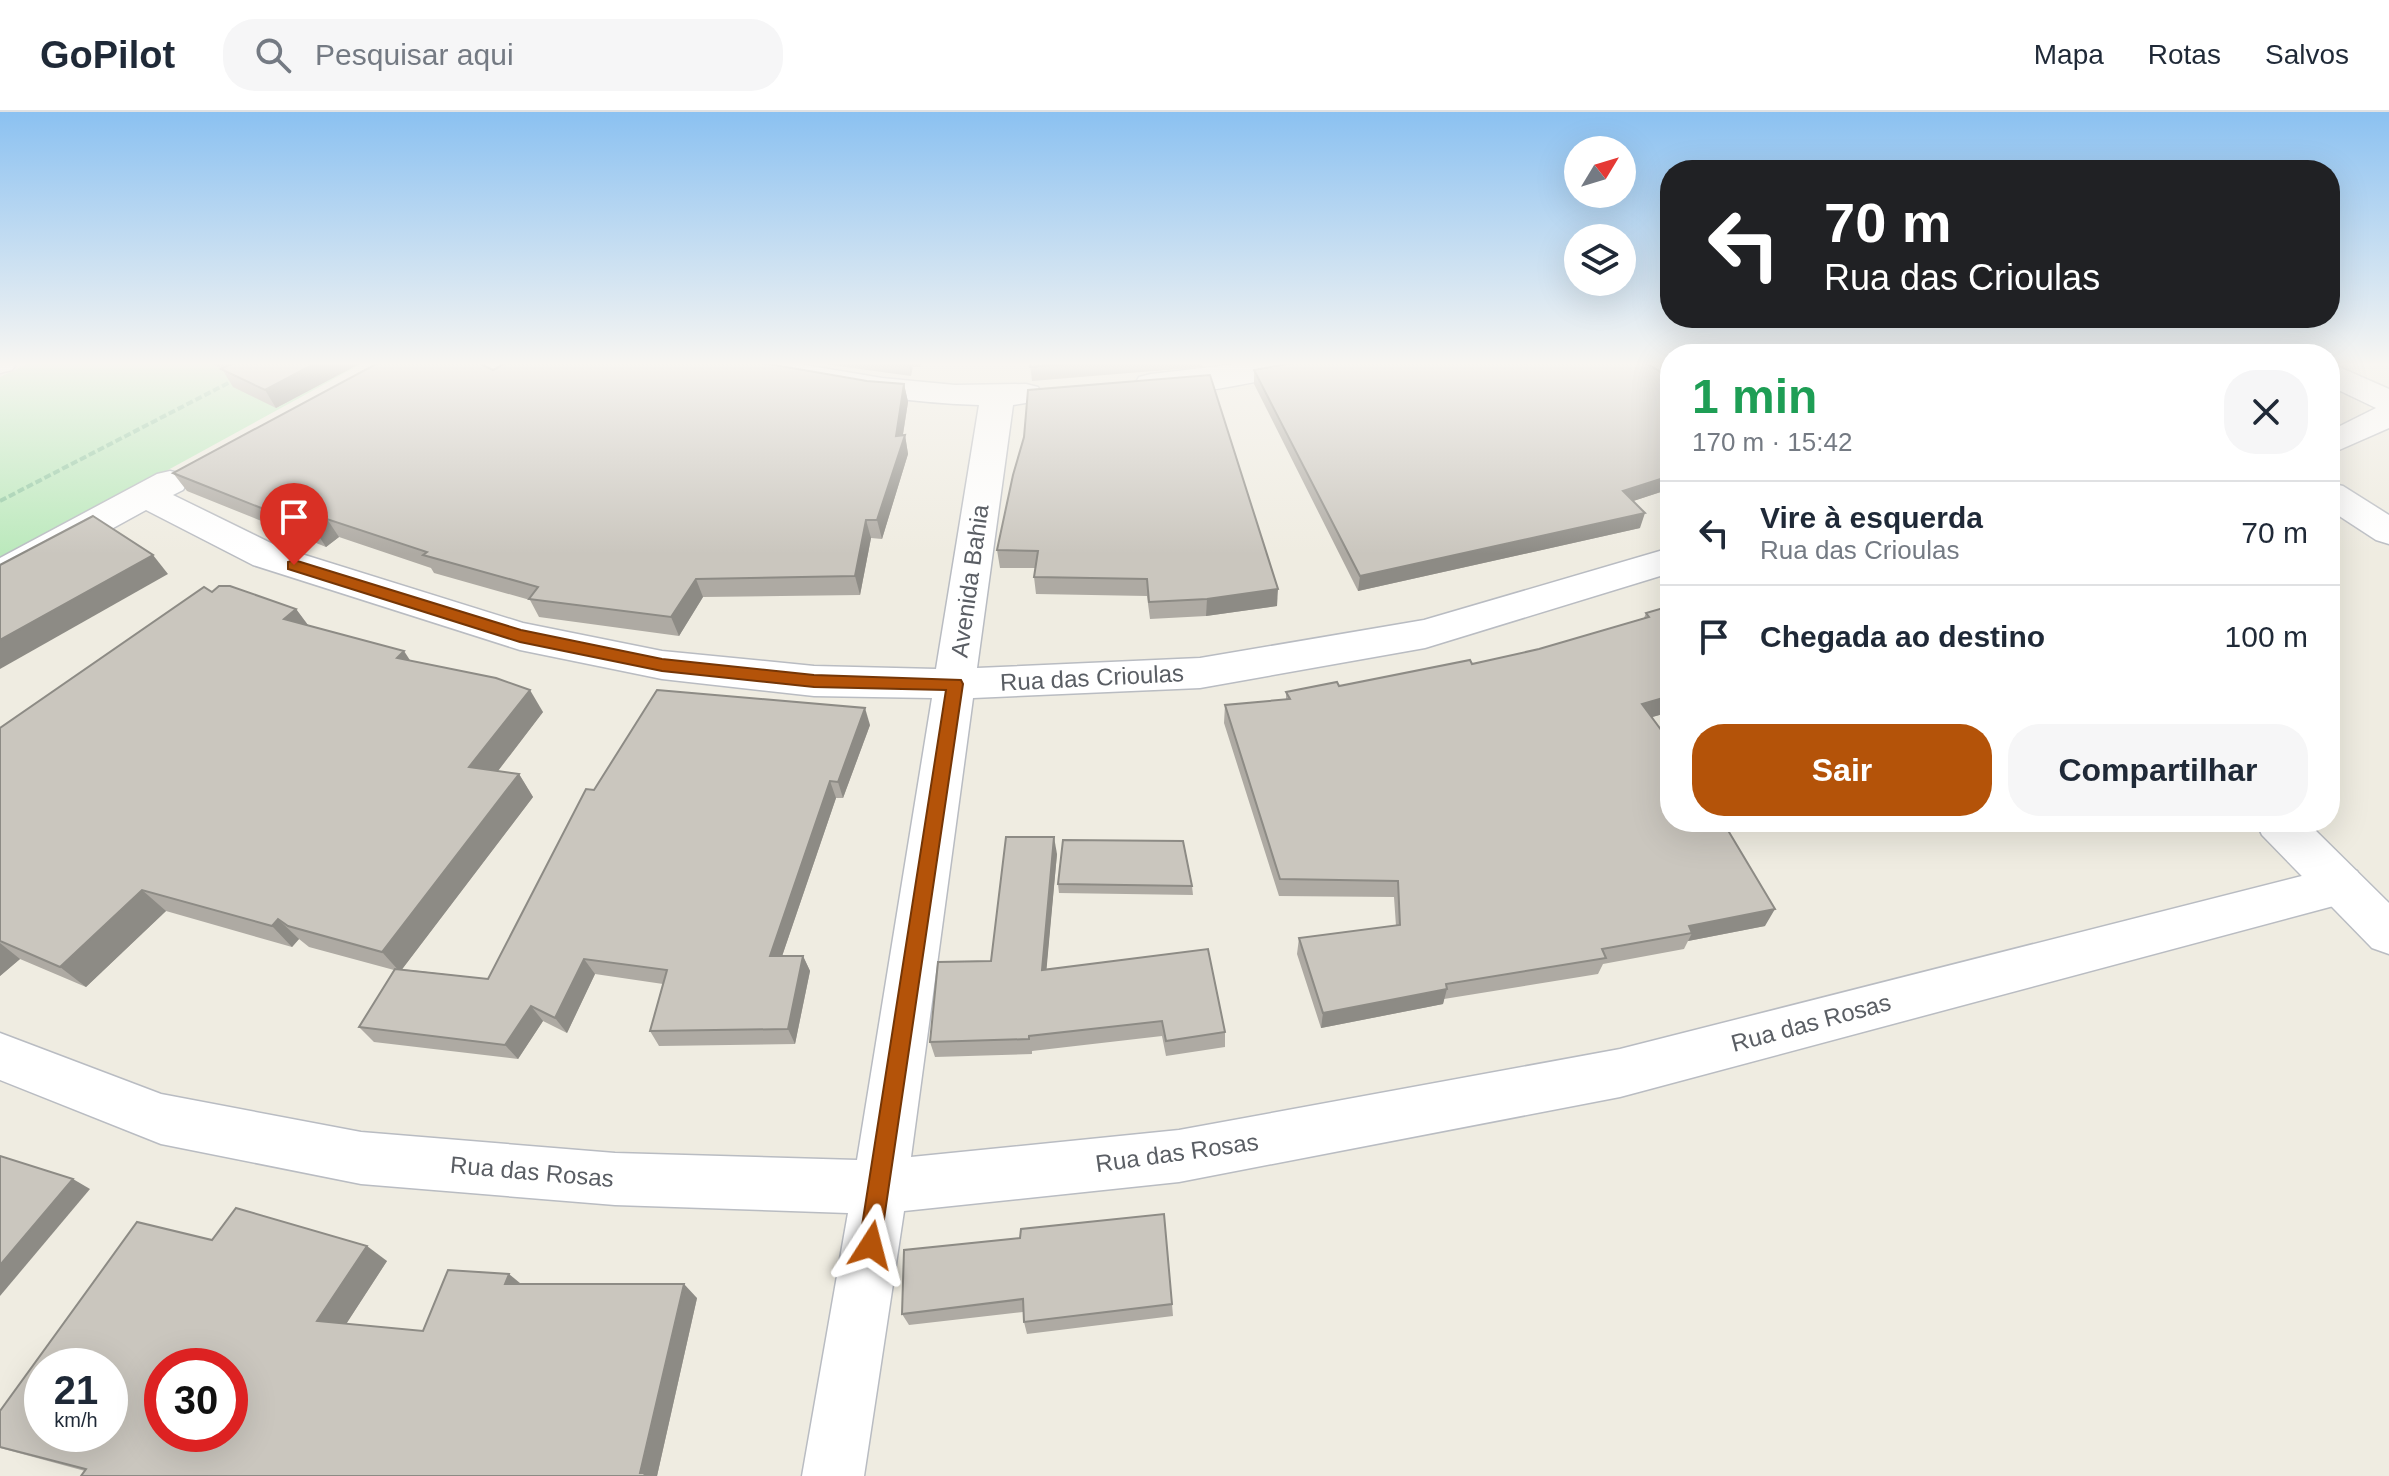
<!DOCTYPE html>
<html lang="pt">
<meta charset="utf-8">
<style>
body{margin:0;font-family:Arial,sans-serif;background:#f6f6f7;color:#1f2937;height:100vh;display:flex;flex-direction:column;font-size:30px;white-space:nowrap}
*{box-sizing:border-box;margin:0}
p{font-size:26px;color:#747a83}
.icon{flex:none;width:44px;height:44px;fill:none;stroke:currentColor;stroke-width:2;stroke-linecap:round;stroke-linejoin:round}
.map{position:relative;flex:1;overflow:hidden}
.drawer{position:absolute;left:1660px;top:232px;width:680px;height:488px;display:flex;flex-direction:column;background:#fff;border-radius:32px;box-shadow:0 8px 32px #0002}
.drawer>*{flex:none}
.banner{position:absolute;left:1660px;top:48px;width:680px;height:168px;border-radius:32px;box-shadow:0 8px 32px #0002;background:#202124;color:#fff;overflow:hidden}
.needle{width:52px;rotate:52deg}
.controls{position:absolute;left:1564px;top:24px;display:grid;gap:16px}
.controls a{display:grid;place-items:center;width:72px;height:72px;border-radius:50%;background:#fff;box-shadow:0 8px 32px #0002;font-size:40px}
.speed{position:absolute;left:24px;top:1236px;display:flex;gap:16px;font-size:40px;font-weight:700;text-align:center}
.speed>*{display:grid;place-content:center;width:104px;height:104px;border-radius:50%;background:#fff;box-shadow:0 8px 32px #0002;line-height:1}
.speed small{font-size:20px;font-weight:400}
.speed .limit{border:12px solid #d22;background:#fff;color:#111}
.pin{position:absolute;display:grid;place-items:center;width:68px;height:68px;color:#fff;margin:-82px -34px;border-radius:50% 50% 50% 0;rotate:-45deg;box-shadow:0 0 8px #0007}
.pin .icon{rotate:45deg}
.me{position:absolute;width:88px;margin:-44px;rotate:9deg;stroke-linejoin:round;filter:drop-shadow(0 0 6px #0008)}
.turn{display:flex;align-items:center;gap:28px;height:168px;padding:0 32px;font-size:36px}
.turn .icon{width:104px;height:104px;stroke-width:2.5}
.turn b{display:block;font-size:56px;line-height:68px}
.round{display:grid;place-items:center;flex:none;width:84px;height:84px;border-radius:32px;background:#f6f6f7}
.headline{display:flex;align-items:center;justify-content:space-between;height:136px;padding:0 32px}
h1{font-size:48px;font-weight:700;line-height:60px;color:#1e9e55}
.button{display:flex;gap:16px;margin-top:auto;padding:16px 32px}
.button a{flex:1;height:92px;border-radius:32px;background:#b45309;color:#fff;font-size:32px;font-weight:700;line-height:92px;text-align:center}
.button a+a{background:#f6f6f7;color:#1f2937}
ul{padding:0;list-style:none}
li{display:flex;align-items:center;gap:24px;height:104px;padding:0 32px;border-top:2px solid #e0e1e3}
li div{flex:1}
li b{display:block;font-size:30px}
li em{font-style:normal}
header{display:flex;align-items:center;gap:48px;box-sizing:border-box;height:112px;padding:0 40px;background:#fff;border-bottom:2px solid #e0e1e3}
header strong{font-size:38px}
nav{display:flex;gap:44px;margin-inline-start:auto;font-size:28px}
.search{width:560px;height:72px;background:#f6f6f7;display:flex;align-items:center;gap:20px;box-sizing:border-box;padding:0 28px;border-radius:32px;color:#747a83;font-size:30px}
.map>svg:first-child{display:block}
.green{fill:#bbe9bc}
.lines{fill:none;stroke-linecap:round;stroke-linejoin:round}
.minor-casing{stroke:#b9bcc2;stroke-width:3}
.tertiary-casing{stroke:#b9bcc2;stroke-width:3}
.path{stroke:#91c9a2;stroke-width:4;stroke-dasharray:7 3;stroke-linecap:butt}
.minor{fill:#fff;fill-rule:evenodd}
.tertiary{fill:#fff;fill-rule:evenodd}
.wall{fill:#aeaaa3}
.shaded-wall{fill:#8d8b85}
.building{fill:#cac6be;stroke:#8d8b85;stroke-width:2;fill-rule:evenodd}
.route{fill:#b45309;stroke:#753606;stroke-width:2}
.labels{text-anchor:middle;stroke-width:6;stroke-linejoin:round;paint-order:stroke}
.street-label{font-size:24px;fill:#5a5e64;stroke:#fff}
</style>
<header>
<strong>GoPilot</strong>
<div class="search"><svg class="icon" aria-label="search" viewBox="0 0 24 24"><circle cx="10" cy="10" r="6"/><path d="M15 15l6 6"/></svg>Pesquisar aqui</div>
<nav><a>Mapa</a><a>Rotas</a><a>Salvos</a></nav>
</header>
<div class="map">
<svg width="2389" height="1364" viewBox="0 0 2389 1364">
<rect width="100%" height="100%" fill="#efece1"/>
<!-- green -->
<path class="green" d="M29,251H363L0,450V265Z"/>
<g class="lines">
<!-- minor casing -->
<g class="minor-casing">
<g id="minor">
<path d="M723,251H793L882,266L955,273L1026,272L1038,275L1042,282L1038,289L1013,293L977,556L1200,546L1424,508L1670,436V461L1425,536L1200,576L973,586L911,1045L1179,1018L1620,937L2341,754L2357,759L2364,773L2357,787L2341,792L1620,985L1179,1070L904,1099L864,1364H802L848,1101L615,1093L361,1072L161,1032L0,968V921L161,982L361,1020L615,1041L857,1048L932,586L814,584L662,567L520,538L253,453L146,398L13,471L0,475V446L157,362L170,359L183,362L188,370L183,378L173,383L279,435L523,511L662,539L814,554L936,557L979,293C898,291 819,275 739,261L728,258Z"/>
<path d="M1246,251H1319L1314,258L1303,261C1259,268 1181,289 1139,279L1135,272L1139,265L1151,262Z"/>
<path d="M2330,251L2389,277V316L2330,342V319L2376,296L2330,274Z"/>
<path d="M2330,371L2343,374L2389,403V432L2376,428L2330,398Z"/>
</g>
</g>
<!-- tertiary casing -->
<g class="tertiary-casing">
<g id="tertiary">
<path d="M0,251H17L12,258L0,261Z"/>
<path d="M2256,710H2307L2389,791V842L2372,836L2262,723Z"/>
</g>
</g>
<!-- path -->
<path class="path" d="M0,389L234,268"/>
<!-- minor -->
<use href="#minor" class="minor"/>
<!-- tertiary -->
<use href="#tertiary" class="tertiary"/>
</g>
<!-- wall -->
<g class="wall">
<path d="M210,251H361L276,296L233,275L222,257Z"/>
<path d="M816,251H922L920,255H913L911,264Z"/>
<path d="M1030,251H1202V255L1032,269Z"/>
<path d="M493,258L867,269L904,272L908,290L903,323H905L908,342L882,427L871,426L860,483L703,485L679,524L539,505L530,488L434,461L431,456L339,425L326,435L187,379L173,361Z"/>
<path d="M1254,258L1670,264V377L1633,389L1640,416L1358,479L1254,272Z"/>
<path d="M1013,363L1277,494L1206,504L1150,507L1147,484L1036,482L1034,465L1035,456H1000L997,438Z"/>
<path d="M212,480L296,497L308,513L543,600L498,659L519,662L533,685L402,857L488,867L594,678L870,613L843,686H836L782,844H803L810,859L795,932L659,934L650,919L663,872L595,862L567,921L543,909L518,947L374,930L359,915L394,858L309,835L299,827L292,835L166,799L86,875L20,847L0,864V616Z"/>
<path d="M1670,494V600L1652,605L1765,814L1688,829L1684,837L1603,852L1598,862L1444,887L1443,892L1321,916L1297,842L1299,826L1396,814L1394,785L1279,784L1224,611L1225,593L1286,588V580L1339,574L1472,552L1539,537L1644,506L1646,501Z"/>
<path d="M1057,742L1046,858L1225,920V935L1166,944L1162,924L1032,939V942L935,945L930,930L991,849Z"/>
<path d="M1058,772L1192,774L1193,783L1059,781Z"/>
<path d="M212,1128L387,1149L346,1212L423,1219L521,1172L697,1186L657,1364H81L85,1359L0,1336V1299Z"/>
<path d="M904,1138L1172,1192L1173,1204L1027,1222L1024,1210L1023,1200L909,1213L902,1202Z"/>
</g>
<!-- shaded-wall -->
<g class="shaded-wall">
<path d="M316,251H361L276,296L265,278Z"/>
<path d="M909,251H912L911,264Z"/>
<path d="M904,272L908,290L901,334L905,323L908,342L882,427L877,408L896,324Z"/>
<path d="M1670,364V377L1618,394L1623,379Z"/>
<path d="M1645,401L1640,416L1358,479L1360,464Z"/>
<path d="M327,407L339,425L326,435L314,417Z"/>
<path d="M866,408L871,426L860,483L855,464Z"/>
<path d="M153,443L168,462L0,557V528Z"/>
<path d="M696,467L703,485L679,524L671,505Z"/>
<path d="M1278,477L1277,494L1206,504L1207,487Z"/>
<path d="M296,497L313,520L284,507Z"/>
<path d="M404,539L419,562L397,546Z"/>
<path d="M530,578L543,600L484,677L469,655Z"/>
<path d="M1670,584V600L1635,610L1642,592Z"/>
<path d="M865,596L870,613L843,686L838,670Z"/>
<path d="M519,662L533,685L400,860L382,840Z"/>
<path d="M830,669L836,686L777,859L770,844Z"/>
<path d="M1054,725L1057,742L1045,874L1042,858Z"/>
<path d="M142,778L166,799L86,875L60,855Z"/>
<path d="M1775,797L1765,814L1688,829L1692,821L1689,814Z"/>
<path d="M278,807L299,827L292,835L272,814Z"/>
<path d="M0,831L20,847L0,864Z"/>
<path d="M803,844L810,859L795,932L788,917Z"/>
<path d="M584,847L595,862L567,921L555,906Z"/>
<path d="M1447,877L1443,892L1321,916L1323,901Z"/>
<path d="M531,894L543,909L518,947L505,933Z"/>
<path d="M73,1067L90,1077L0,1184V1153Z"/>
<path d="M367,1134L387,1149L339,1223L317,1209Z"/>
<path d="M509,1162L526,1176L505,1172Z"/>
<path d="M684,1172L697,1186L657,1364H644L640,1361Z"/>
</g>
<!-- building -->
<g class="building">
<path d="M233,251H316L265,278L221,257Z"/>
<path d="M378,251H479L493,258L505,251H763L867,269L904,272L896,324L905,323L877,408H866L855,464L696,467L671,505L529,487L538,475L423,443L427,440L327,407L314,417L173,361Z"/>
<path d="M1030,251H1075L1030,255Z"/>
<path d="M1292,251H1646L1669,265L1670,264V364L1623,379L1645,401L1360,464L1254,258Z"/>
<path d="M1210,263L1278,477L1207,487L1149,490L1147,467L1034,465L1038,439L997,438L1013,363L1024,325L1028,278Z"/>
<path d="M93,404L153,443L0,528V453Z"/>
<path d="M219,474H230L296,497L284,507L404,539L397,546L496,566L530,578L469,655L519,662L382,840L288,814L278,807L272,814L142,778L60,855L0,829V616L204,475L212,480Z"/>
<path d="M1670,494V584L1642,592L1670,630V710H1723L1775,797L1689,814L1692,821L1602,837L1606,846L1446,872L1447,877L1323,901L1299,826L1400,813L1398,769L1280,767L1225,593L1290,587L1286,580L1337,570L1339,574L1470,548L1472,552L1539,537L1649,505L1646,501Z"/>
<path d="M657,578L865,596L838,670L830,669L770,844H803L788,917L650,919L667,858L584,847L555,906L531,894L505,933L359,915L395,857L488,867L586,677L594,678Z"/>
<path d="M1006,725H1054L1042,858L1208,837L1225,920L1166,929L1162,909L1029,924V927L930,930L938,850L991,849Z"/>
<path d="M1063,728L1183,729L1192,774L1058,772Z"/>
<path d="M0,1044L73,1067L0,1153Z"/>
<path d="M236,1096L367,1134L317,1209L423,1219L448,1158L509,1162L505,1172H684L640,1361H645L644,1364H81L86,1357L0,1335V1299L137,1110L212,1128ZM42,1254H110V1322H42ZM162,1254H230V1322H162Z"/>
<path d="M1164,1102L1172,1192L1024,1210L1023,1187L902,1202L904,1138L1020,1126L1021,1117Z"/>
</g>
<!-- sky -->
<linearGradient id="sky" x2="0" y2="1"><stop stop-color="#8bc1f1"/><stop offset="0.57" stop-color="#f8f6f2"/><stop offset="1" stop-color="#f8f6f2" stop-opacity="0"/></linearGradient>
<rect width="2389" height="442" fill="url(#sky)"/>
<!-- route -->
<path class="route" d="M294,448L521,518L662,547L814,563L961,568L963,572L879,1141L871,1145L862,1141L859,1133L946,578L814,575L662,559L520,530L288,457V450Z"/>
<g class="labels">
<!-- street labels -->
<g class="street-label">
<text transform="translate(970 469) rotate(-82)" y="8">Avenida Bahia</text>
<text transform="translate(1092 566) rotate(-3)" y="8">Rua das Crioulas</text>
<text transform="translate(1811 911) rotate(-15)" y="8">Rua das Rosas</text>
<text transform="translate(1177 1041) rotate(-8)" y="8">Rua das Rosas</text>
<text transform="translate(532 1060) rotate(5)" y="8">Rua das Rosas</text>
</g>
</g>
</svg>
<div class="controls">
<a><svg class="needle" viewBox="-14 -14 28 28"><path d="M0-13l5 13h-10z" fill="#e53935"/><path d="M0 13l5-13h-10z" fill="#747a83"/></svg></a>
<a><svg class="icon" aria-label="layers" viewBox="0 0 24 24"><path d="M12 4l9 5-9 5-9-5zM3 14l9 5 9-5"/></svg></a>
</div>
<div class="speed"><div>21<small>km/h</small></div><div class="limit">30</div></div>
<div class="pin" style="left:294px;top:453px;background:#d93025"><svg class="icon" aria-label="arrive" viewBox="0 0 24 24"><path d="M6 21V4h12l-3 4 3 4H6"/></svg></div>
<svg class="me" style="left:871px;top:1133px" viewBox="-20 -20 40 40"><path d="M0-17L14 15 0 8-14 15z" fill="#b45309" stroke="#fff" stroke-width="4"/></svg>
<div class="banner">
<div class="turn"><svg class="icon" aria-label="left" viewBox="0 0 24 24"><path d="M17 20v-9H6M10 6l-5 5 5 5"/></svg><div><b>70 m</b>Rua das Crioulas</div></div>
</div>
<section class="drawer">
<div class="headline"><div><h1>1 min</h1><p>170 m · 15:42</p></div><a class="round"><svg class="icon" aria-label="close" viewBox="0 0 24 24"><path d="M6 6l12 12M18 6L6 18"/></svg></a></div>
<ul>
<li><svg class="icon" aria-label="left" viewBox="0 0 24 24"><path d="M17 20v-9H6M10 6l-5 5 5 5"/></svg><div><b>Vire à esquerda</b><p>Rua das Crioulas</p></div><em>70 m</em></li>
<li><svg class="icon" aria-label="arrive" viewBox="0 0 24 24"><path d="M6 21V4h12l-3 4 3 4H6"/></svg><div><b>Chegada ao destino</b></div><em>100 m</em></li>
</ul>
<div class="button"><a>Sair</a><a>Compartilhar</a></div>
</section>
</div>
